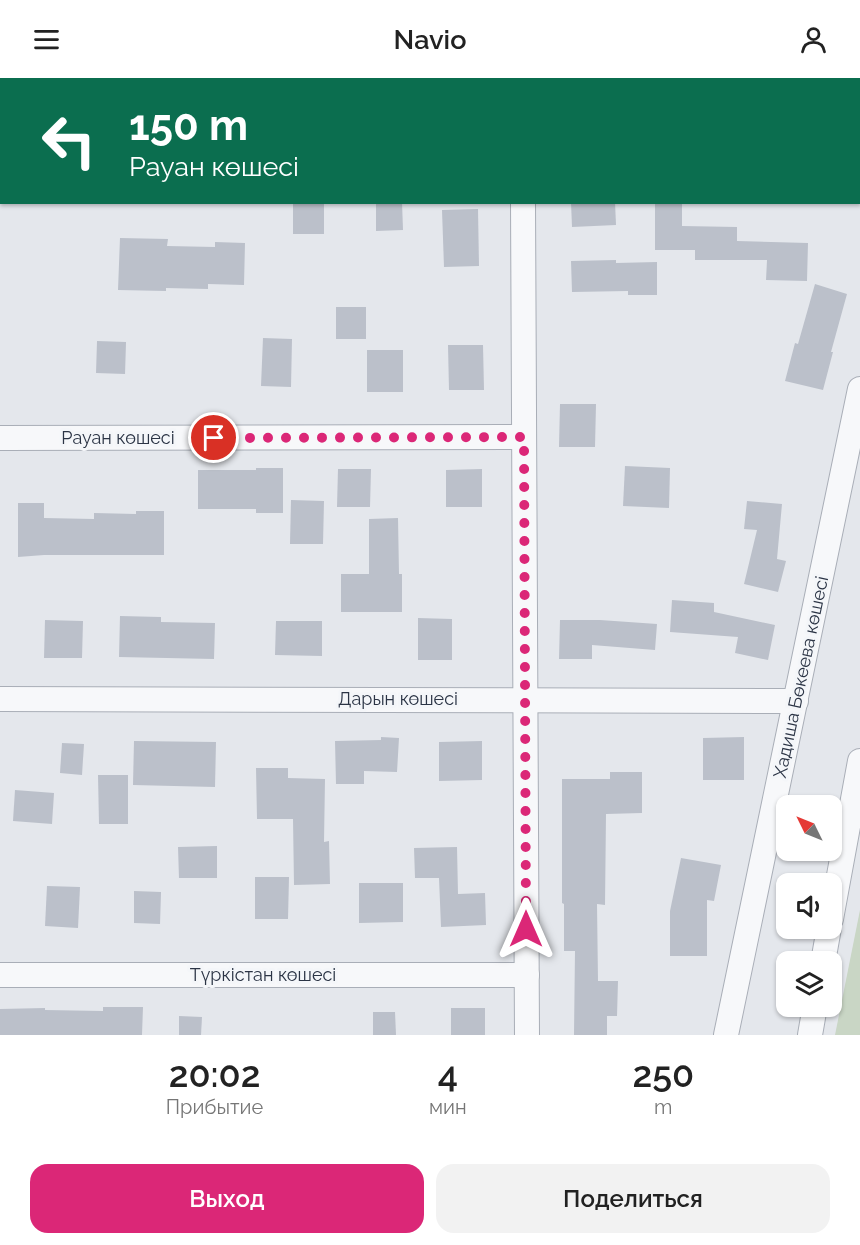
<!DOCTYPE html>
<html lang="ru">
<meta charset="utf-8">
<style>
body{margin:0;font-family:Raleway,sans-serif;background:#f2f2f2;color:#222;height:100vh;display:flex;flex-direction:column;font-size:22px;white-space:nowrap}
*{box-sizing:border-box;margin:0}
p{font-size:20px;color:#767676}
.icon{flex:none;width:33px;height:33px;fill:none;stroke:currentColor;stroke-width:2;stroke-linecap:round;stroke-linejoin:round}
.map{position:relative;height:957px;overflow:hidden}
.panel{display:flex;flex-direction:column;background:#fff;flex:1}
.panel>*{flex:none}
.banner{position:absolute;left:0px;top:0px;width:861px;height:126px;box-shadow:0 2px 4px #0004;background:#0b6e4f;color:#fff;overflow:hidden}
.needle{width:39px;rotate:313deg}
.controls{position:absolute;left:776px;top:717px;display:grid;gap:12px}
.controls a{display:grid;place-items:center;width:66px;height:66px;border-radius:12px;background:#fff;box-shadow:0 2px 4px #0004;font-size:30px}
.pin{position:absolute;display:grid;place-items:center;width:51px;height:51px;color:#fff;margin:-26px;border:3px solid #fff;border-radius:50%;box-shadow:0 2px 6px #0007}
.me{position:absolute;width:66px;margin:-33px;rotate:0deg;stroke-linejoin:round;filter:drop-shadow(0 0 4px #0008)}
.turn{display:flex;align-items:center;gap:21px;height:126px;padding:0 30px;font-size:27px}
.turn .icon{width:78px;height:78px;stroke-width:2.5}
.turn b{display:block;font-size:42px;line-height:51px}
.eta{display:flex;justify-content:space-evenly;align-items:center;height:102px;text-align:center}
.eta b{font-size:36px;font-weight:600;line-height:42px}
.button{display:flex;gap:12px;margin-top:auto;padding:12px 30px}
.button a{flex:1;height:69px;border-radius:18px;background:#db2777;color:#fff;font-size:24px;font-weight:600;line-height:69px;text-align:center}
.button a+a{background:#f2f2f2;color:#222}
header{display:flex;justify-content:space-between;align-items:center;height:78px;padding:0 30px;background:#fff;font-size:27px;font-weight:600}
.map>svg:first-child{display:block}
.green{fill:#c9d6c5}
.building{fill:#bbc0ca}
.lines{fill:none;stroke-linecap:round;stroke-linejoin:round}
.minor-casing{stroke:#a9aeb7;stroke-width:26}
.minor{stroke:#f7f8fa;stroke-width:24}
.route{stroke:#db2777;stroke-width:10;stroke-dasharray:0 18}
.labels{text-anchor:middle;stroke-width:6;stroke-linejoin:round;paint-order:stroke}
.street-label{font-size:18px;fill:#2b3445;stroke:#f4f6f9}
</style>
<header><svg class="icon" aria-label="menu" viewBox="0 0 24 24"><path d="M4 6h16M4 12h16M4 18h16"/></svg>Navio<svg class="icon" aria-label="person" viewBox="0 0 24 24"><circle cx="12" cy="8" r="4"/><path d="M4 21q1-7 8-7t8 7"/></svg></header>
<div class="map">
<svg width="860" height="957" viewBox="0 0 860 957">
<rect width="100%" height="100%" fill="#e4e7ec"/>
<!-- green -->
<path class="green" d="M860,832V957H835Z"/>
<!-- building -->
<g class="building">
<rect x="293" y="124" width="31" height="32"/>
<path d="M376,124H402L403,152L376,153Z"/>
<path d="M571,124H615L616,147L572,149Z"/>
<path d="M655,124H682V148L737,149V163L808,165L807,203L766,202L767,182H695V172H655Z"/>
<path d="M478,131L479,188L444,189L442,132Z"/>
<path d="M120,160L168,161L167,168L215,169V164L245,165L244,207L208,206V211L166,210V213L118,212Z"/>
<path d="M616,182V185L657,184V217H628V213L572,214L571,183Z"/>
<path d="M815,206L847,216L831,274H833L823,312L785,303L795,265L798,266Z"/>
<rect x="336" y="229" width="30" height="32"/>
<path d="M263,260L292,261L291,309L261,308Z"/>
<path d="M97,263L126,264L125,296L96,295Z"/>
<path d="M448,267H483L484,312H449Z"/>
<rect x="367" y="272" width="36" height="42"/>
<path d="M560,326H596L595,369H559Z"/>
<path d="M625,388L670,390L669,430L623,428Z"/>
<path d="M256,390H283V435H256V431H198V392H256Z"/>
<path d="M338,391H371L370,429H337Z"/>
<path d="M482,391V429H446V392Z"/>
<path d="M291,422L324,423L323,466H290Z"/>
<path d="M747,423L782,426L777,481L786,483L778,514L744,506L757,452L744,451Z"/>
<path d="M18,425H44V440L94,441V435L136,436V433H164V477H44L18,479Z"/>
<path d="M398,440L399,496H402V534H341V496H369V441Z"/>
<path d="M672,522L714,525V534L775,547L768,582L735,575L738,559L670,554Z"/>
<path d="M120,538L161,539V544L215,545L214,581L119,579Z"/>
<path d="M418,540L452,541V582H418Z"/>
<path d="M45,542L83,543L82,580H44Z"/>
<path d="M560,542H600L657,546L655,572L592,567V581H559Z"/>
<path d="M276,543H322V578L275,577Z"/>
<path d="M381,659L399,660L397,694L364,693V706H336L335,663L381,662Z"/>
<path d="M744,659V702H703V660Z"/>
<path d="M134,663L216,664L215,709L133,707Z"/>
<path d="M482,663V702L439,703V664Z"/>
<path d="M62,665L84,666L82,697L60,695Z"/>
<path d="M256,690H288V700L325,701L324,764L329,763L330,806L294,807L293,741H257Z"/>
<path d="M610,694H642V735L606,736L605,827L597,826L598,903H618L617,938H607V957H574L575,873H564V826L562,825V701H610Z"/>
<path d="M98,697H128V746H99Z"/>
<path d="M15,712L54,715L52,746L13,743Z"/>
<path d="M217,768V800H179L178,769Z"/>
<path d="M457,769L458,816L485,815L486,847L441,849L439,800H415L414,770Z"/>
<path d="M681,780L721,787L714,823L707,822V878H670V833Z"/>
<path d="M255,799H289L288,841H255Z"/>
<path d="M359,805H403V844L359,845Z"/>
<path d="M47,808L80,809L78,850L45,848Z"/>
<path d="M134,813L161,814L160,846L134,845Z"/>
<path d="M103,929H143L142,957H0V931L45,930V932L103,933Z"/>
<rect x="451" y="930" width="34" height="27"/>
<path d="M373,934H395L396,957H373Z"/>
<path d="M179,938L202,939L201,957H179Z"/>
</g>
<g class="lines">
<!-- minor casing -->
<g class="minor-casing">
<g id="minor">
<path d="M522,0V2"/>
<path d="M0,69H2"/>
<path d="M523,124L527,957"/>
<path d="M0,360L524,359"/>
<path d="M0,621L796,623"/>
<path d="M831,841L860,683"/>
<path d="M823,884L829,850"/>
<path d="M0,897H527"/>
<path d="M726,957L860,311"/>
<path d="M810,957L815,928"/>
</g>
</g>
<!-- minor -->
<use href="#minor" class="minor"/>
</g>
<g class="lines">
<!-- route -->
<path class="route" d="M214,360L524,359L526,851"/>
</g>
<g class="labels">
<!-- street labels -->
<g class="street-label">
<text x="118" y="366">Рауан көшесі</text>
<text transform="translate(801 599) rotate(-78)" y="6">Хадиша Бөкеева көшесі</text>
<text x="398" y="627">Дарын көшесі</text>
<text x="263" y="903">Түркістан көшесі</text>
</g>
</g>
</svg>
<div class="controls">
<a><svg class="needle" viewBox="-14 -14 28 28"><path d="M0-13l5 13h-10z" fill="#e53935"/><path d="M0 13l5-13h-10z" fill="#767676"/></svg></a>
<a><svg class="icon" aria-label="sound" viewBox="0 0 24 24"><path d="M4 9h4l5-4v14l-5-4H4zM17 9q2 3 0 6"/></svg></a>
<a><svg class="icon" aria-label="layers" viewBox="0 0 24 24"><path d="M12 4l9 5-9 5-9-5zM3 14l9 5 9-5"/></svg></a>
</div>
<div class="pin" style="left:214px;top:360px;background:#d93025"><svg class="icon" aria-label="arrive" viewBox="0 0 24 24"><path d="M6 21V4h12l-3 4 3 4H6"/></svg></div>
<svg class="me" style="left:526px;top:851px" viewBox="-20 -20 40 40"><path d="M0-17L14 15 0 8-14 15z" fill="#db2777" stroke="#fff" stroke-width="4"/></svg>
<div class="banner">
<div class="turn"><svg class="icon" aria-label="left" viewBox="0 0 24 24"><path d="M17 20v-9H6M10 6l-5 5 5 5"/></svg><div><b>150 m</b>Рауан көшесі</div></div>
</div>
</div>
<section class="panel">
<div class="eta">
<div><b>20:02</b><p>Прибытие</p></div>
<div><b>4</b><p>мин</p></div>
<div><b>250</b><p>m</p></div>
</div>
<div class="button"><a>Выход</a><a>Поделиться</a></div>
</section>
